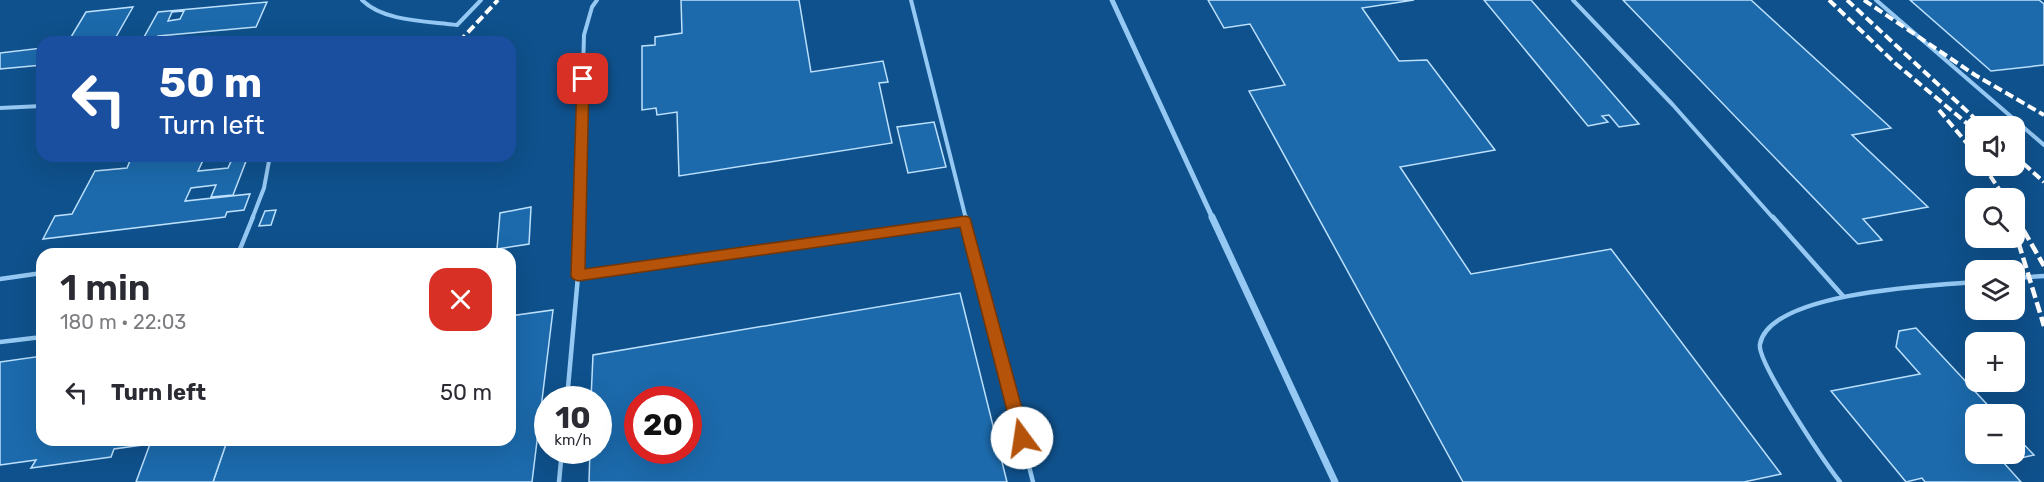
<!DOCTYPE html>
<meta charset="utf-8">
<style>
body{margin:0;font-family:Rubik,sans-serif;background:#f7f7f7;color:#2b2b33;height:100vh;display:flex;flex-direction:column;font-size:22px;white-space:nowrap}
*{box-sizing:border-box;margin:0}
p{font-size:20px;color:#7c7c81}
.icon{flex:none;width:33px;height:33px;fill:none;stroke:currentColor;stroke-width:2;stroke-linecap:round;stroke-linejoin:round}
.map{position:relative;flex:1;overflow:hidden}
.panel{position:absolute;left:36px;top:248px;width:480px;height:198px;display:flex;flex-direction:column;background:#fff;border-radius:18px;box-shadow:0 6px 24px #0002}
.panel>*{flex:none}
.hud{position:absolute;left:36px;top:36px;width:480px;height:126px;border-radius:18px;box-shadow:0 6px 24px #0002;background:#1a4fa0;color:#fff;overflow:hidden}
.buttons{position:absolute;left:1965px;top:116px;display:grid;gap:12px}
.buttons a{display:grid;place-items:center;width:60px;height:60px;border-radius:12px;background:#fff;box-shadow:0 6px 24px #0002;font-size:30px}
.speed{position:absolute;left:534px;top:386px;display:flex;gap:12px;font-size:30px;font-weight:700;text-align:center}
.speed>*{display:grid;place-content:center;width:78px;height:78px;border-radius:50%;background:#fff;box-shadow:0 6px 24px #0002;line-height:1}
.speed small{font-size:15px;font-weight:400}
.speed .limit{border:9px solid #d22;background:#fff;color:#111}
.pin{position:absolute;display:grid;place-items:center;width:51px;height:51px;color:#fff;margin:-26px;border-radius:12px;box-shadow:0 3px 9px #0006}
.me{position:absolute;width:66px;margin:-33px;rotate:346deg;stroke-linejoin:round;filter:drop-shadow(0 0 4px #0008)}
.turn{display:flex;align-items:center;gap:21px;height:126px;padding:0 24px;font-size:27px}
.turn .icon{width:78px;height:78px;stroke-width:2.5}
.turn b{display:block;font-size:42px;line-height:51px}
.round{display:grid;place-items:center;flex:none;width:63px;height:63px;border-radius:18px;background:#f7f7f7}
.summary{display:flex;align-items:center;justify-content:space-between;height:102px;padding:0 24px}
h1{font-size:36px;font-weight:600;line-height:45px}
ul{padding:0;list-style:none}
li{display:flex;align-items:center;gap:18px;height:84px;padding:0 24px}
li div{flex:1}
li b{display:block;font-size:22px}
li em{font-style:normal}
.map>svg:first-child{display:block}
.building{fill:#1c6aac;stroke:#bce0fd;stroke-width:1.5;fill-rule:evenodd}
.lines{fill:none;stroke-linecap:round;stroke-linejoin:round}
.lane-far1{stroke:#95c8f2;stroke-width:4}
.lane{stroke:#95c8f2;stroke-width:4.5}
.street-far1{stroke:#95c8f2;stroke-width:5}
.street{stroke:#95c8f2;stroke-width:7}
.rail-far1{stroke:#fff;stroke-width:4;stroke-dasharray:9 4;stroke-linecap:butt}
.rail{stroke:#fff;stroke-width:4.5;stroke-dasharray:11 4.5;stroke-linecap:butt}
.route{fill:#b45309;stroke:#753606;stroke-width:1.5}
</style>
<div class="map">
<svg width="2044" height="482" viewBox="0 0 2044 482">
<rect width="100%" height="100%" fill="#0f518c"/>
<!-- building -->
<g class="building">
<path d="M681,0H799L811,72L883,61L888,82L879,83L892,143L679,176L677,112L657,115L656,108L642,110V46L655,45V37L682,33Z"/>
<path d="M1208,0H1414L1362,8L1399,61L1427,60L1495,150L1400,167L1471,274L1611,249L1781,474L1744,482H1463L1249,91L1285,85L1250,24L1224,28Z"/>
<path d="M1484,0H1531L1639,124L1619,127L1609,115L1602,116L1608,122L1588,126Z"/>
<path d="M1623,0H1751L1891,128L1852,135L1928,207L1863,219L1882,240L1858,244Z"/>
<path d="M1910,0H2039L2044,4V65L1991,71Z"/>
<path d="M267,2L256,27L158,36L155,42H125L127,39L144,37L158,12ZM184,11L180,19L168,21L172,12Z"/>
<path d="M133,7L113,42H68L86,12Z"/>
<path d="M42,48V65L0,69V53Z"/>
<path d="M934,122L946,167L908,173L897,127Z"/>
<path d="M132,156H205L198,171L228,168L233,157L248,156L233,195L211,197L216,185L191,188L185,201L250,194L244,210L227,212L225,217L43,239L55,216L72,214L95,171L127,168Z"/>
<path d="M531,207L529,244L497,249L500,213Z"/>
<path d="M276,210L271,225L259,226L265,211Z"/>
<path d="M960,293L1007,482H589L590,450H598V399H591L593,355ZM638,399H688V450H638Z"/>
<path d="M553,310L532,482H213L227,441L234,440H510V316Z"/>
<path d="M1916,328L1996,414H1976V453H2014V434L2034,455L2003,462L2021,482H1925L1922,478L1906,482L1831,391L1920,374L1896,347L1899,331Z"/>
<path d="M42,356V440H234L227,441L213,482H136L150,444L114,449L111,457L31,468L36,460L0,465V362Z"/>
</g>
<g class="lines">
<!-- lane-far1 -->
<g class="lane-far1">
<path d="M362,0C384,22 428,21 457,25L481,0"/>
<path d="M911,0L966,219"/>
<path d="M1573,0L1673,105L1774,219"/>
<path d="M1876,0L2044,145"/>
<path d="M0,108L42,106"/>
<path d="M252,219L264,188L269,161L263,156"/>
<path d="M579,219L584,35L592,7L597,0"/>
</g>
<!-- lane -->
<g class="lane">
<path d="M966,217L1033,482"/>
<path d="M1773,217L1843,296"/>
<path d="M206,254L240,250"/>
<path d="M238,254L253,217"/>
<path d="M578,276L966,221"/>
<path d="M2014,278L2044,276"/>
<path d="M0,279L42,273"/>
<path d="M0,342L42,337"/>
<path d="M567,399L578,276L579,217"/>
<path d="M559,482L562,450"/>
<path d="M1840,482C1826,464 1756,361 1760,344C1770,292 1933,285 1976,282"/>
</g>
<!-- street-far1 -->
<path class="street-far1" d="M1112,0L1213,219"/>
<!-- street -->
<path class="street" d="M1212,217L1335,482"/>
<!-- rail-far1 -->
<g class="rail-far1">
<path d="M1829,0L1896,64L1976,131"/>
<path d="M1847,0L1983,126"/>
<path d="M1864,0L1975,75L2044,115"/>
<path d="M459,42L498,0"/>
<path d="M1939,110L1976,154"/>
<path d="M2014,155L2044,182"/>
<path d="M1983,165L2005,198"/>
<path d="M2014,213L2017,219"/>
</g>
<!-- rail -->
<g class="rail">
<path d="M2016,217L2044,266"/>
<path d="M2014,228L2044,326"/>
</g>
</g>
<!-- route -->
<path class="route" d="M583,75L589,79L585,269L966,216L970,218L1030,438L1027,443L1022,445L1016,443L1014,438L960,227L578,281L573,279L571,276L577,79Z"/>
</svg>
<div class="buttons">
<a><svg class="icon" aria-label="sound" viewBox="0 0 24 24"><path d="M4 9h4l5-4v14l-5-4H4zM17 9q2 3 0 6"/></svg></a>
<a><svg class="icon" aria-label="search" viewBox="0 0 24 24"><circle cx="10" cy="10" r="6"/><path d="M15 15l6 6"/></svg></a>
<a><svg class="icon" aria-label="layers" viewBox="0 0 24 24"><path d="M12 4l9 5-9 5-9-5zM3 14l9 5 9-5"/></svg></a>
<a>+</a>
<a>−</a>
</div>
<div class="speed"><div>10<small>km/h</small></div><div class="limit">20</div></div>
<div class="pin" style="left:583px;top:79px;background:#d93025"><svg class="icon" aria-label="arrive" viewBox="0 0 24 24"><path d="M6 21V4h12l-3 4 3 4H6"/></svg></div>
<svg class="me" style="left:1022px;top:438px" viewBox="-20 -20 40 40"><circle r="19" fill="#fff"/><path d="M0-13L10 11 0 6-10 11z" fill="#b45309"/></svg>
<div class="hud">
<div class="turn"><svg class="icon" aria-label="left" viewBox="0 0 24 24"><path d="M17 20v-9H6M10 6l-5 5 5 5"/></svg><div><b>50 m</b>Turn left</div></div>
</div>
<section class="panel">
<div class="summary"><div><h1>1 min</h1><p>180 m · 22:03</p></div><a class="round" style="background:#d93025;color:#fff"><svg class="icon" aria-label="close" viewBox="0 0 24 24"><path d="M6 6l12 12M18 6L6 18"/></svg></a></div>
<ul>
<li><svg class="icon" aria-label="left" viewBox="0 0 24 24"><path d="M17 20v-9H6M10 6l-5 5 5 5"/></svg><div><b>Turn left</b></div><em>50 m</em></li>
</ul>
</section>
</div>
